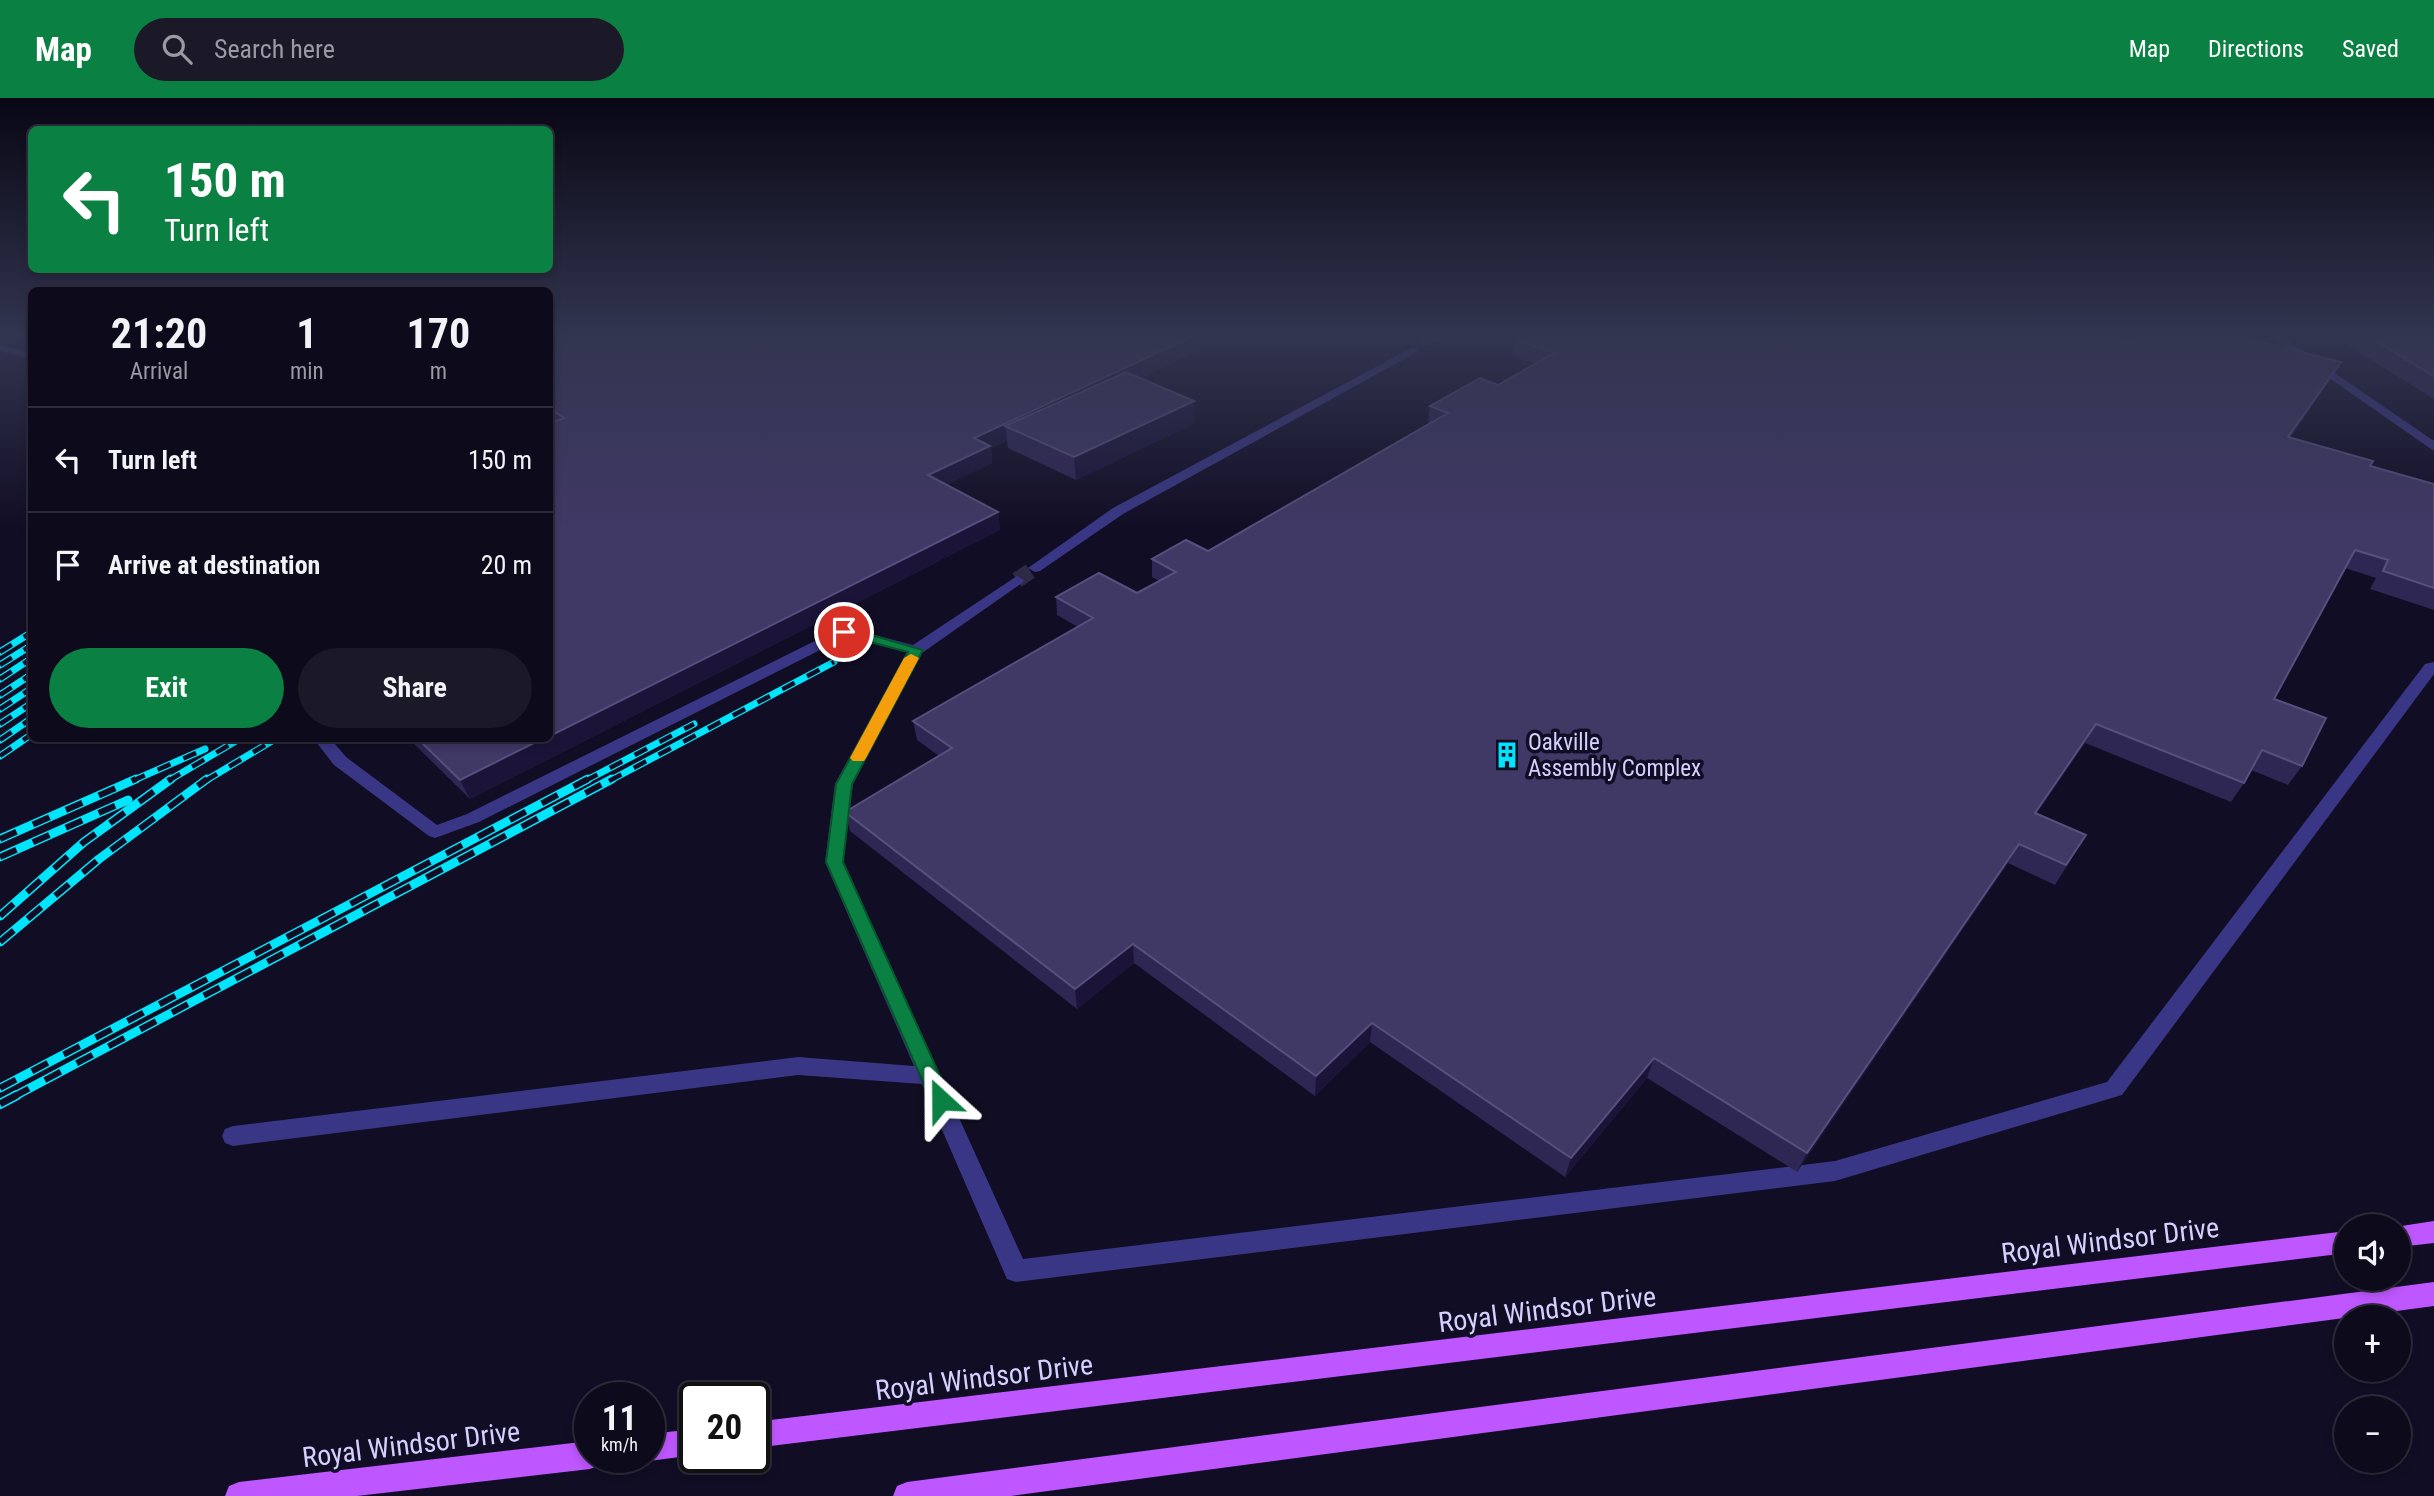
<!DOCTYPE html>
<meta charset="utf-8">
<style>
body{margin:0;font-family:"Roboto Condensed",sans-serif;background:#1b1828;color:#f1f3f6;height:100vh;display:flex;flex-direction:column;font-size:26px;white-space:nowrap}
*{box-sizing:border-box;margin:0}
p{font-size:23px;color:#9a9aa3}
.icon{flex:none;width:38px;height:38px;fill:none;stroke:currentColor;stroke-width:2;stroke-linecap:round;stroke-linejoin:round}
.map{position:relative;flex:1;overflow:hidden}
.drawer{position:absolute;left:28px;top:189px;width:525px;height:455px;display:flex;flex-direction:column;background:#0d0a1b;border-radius:10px;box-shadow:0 4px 10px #0003,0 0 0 2px #2d2b3a}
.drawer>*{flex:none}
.hud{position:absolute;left:28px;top:28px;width:525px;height:147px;border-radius:10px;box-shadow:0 4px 10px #0003,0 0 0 2px #2d2b3a;background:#0b8043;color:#fff;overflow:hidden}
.tools{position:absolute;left:2334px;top:1116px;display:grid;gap:14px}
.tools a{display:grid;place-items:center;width:77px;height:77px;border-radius:50%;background:#0d0a1b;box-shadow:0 4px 10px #0003,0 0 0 2px #2d2b3a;font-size:35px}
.speed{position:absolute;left:574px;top:1284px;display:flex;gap:14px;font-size:35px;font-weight:700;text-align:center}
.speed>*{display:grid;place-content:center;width:91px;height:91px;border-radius:50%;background:#0d0a1b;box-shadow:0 4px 10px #0003,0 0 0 2px #2d2b3a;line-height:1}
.speed small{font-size:18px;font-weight:400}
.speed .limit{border:4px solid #111;border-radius:10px;background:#fff;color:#111}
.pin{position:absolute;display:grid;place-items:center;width:60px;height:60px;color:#fff;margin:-30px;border:4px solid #fff;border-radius:50%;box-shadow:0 2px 7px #0007}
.me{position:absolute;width:77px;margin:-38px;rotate:336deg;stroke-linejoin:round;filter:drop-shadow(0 0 5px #0008)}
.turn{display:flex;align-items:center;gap:24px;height:147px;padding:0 21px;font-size:32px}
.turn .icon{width:91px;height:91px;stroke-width:2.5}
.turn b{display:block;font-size:49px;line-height:60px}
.eta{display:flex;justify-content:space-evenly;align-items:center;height:119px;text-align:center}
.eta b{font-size:42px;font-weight:700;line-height:49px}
.button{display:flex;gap:14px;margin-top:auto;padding:14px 21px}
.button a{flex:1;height:80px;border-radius:42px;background:#0b8043;color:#fff;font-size:28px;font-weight:700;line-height:80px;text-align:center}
.button a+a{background:#1b1828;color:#f1f3f6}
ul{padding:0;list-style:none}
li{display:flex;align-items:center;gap:21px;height:105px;padding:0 21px;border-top:2px solid #2d2b3a}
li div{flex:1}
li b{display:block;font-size:26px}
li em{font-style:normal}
header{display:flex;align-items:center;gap:42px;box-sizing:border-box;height:98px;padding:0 35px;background:#0b8043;color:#fff}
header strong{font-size:33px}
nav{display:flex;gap:38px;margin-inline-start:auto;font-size:24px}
.search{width:490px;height:63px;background:#1b1828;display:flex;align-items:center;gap:18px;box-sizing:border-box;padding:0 24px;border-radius:38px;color:#9a9aa3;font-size:26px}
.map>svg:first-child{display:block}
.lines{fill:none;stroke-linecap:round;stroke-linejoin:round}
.minor-tunnel{stroke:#2e2a45;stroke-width:16;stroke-dasharray:16 8;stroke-linecap:butt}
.minor{fill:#393785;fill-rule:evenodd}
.major{fill:#be57ff;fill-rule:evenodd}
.rail-far2-casing{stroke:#00e5fb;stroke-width:7}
.rail-far1-casing{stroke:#00e5fb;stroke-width:9}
.rail-casing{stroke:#00e5fb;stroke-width:10}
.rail-far2{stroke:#110d24;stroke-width:4.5;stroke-dasharray:14;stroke-linecap:butt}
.rail-far1{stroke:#110d24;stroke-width:6;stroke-dasharray:18;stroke-linecap:butt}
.rail{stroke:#110d24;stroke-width:7;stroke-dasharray:22;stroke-linecap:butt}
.wall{fill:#2e2653}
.shaded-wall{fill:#1b1438}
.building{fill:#403865;stroke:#57507e;stroke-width:2}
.route{fill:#0b8043;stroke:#07532c;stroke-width:2}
.slow{fill:#f59e0b}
.labels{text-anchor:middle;stroke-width:7;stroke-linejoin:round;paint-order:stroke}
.poi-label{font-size:23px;fill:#d5d0ff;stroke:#110d24;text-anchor:start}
.near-street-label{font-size:28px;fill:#d5d0ff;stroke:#110d24}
</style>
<header>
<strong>Map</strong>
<div class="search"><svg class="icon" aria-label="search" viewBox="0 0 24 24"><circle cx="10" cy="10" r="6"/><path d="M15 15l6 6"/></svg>Search here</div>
<nav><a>Map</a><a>Directions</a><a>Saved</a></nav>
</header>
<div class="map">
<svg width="2434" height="1398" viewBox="0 0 2434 1398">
<rect width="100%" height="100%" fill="#110d24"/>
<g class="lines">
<!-- minor-tunnel -->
<path class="minor-tunnel" d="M1017,482L1035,470"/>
<!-- minor -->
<g class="minor">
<path d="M1434,236H1447L1430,247H1422V243Z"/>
<path d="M2266,236H2278L2434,343V353Z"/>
<path d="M0,247L32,255V261L0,253Z"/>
<path d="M1413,249L1418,252L1417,254L1123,416L1040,473L1035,474L1028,470L1113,410Z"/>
<path d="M1017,478L1024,482L1022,485L922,555L853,686L843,764L1023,1161L1835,1063L2107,984L2425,566L2434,564V576L2122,997L1835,1083L1016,1184L1007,1181L922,986L798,977L233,1048L225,1045L222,1038L225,1031L233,1028L798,959L914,968L825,764L835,686L907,554L846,539L479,724L435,740L429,738L334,667L313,640H330L346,659L437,727L467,716L839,531L844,529L913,547Z"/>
</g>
<!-- major -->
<g class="major">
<path d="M2434,1123V1145L2399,1149V1129H2395Z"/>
<path d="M2347,1133V1155L754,1350V1324Z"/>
<path d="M2434,1184V1208L1011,1398H893L897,1388L907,1384Z"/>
<path d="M695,1331V1357L649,1363L640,1360H649V1336Z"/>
<path d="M590,1343V1360H602L600,1367L590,1371L357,1398H225L229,1388L239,1384Z"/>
</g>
<!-- rail-far2 casing -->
<g class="rail-far2-casing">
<g id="rail-far2">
<path d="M0,554L32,534"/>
<path d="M0,567L32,547"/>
<path d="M0,581L32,560"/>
<path d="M0,597L32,576"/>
<path d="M0,611L32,590"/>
<path d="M0,626L32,605"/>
<path d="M0,642L32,620"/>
<path d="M0,658L32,636"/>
<path d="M132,683L205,651"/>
<path d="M168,683L241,640"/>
<path d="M205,683L277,640"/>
<path d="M585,683L694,626"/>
<path d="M609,683L834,564"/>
</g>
</g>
<!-- rail-far1 casing -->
<g class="rail-far1-casing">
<g id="rail-far1">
<path d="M0,741L136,681"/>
<path d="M0,759L128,702"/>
<path d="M0,818L84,744L171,681"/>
<path d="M0,844L99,761L207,681"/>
<path d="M0,990L588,681"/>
<path d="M13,999L612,681"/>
</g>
</g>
<!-- rail casing -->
<g class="rail-casing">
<path id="rail" d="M0,1006L17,997"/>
</g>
<!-- rail-far2 -->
<use href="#rail-far2" class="rail-far2"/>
<!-- rail-far1 -->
<use href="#rail-far1" class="rail-far1"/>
<!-- rail -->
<use href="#rail" class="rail"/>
</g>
<!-- wall -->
<g class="wall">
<path d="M550,236H1232L1140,280L1195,325L1076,382L1008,350L1007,342L991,350L992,365L946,387L998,414L1000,432L470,701L408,640H550L551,325L550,324Z"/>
<path d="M2330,236H2434V301Z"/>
<path d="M1515,242L2133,243L2331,280L2290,340L2370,368L2434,386V512L2370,491L2376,480L2345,470L2274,601L2302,668L2288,687L2251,672L2244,685L2231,704L2085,645L2037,715L2086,737L2055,787L2008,765L1797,1074L1647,980L1565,1079L1370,944L1315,998L1134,865L1077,911L850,733L845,714L939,658L917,642L913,623L1078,529L1057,517L1056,499L1137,495L1159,483L1152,479V461L1208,453L1430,326L1428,325L1430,308L1498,287L1536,266L1512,258Z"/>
</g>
<!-- shaded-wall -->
<g class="shaded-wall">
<path d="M1198,236H1232L1022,335L1005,328L1007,342L991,350L992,365L931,394L928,377L974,340Z"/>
<path d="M2341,264L2331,280L2278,356L2288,339Z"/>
<path d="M1194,303L1195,325L1076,382L1074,359Z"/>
<path d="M998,414L1000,432L470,701L460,682L544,640H550V638Z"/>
<path d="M2096,626L2085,645L2024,734L2035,715Z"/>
<path d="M2019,746L2008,765L1797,1074L1807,1055Z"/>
<path d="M1133,846L1134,865L1077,911L1075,891Z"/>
<path d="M1372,925L1370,944L1315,998L1316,978Z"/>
<path d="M1654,960L1647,980L1565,1079L1571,1060Z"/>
</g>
<!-- building -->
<g class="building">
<path d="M550,236H1198L974,340L990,348L928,377L998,414L550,638V325L564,320L550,311Z"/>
<path d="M1525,236H2106L2133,243L2140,236H2230L2341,264L2288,339L2373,363L2370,368L2434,386V490L2383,473L2388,462L2355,452L2274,601L2326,620L2302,668L2262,652L2244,685L2096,626L2035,715L2086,737L2066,767L2019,746L1807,1055L1654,960L1571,1060L1372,925L1316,978L1133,846L1075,891L845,714L952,650L913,623L1093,520L1056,499L1099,475L1137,495L1176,474L1152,461L1186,442L1208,453L1448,315L1430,308L1480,280L1498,287L1554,255L1515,242Z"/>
<path d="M2364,236H2434V278Z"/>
<path d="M1126,274L1194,303L1074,359L1005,328Z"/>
<path d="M417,640H544L460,682Z"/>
</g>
<!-- sky -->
<linearGradient id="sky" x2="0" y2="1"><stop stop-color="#090714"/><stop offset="0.55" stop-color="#323550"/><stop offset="1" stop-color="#323550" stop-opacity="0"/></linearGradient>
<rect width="2434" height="432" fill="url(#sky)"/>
<!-- route -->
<path class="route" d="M844,529L923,552L852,686L843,764L951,1002L948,1008H934L931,1002L826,764L836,686L908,554L839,536L837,534Z"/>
<!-- slow -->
<path class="slow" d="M911,556L919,560L866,660L864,663H853L850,660L904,560Z"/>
<!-- icons -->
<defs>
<g id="building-bare" transform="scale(2.1)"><path d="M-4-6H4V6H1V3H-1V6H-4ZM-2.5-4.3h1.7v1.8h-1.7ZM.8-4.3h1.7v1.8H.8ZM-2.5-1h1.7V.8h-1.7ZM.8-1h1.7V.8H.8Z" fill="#00e5fb" stroke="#110d24" stroke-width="2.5" paint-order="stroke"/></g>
</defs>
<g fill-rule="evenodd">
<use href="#building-bare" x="1507" y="657"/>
</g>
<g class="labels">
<!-- poi labels -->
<g class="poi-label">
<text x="1528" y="652">Oakville<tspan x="1528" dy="26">Assembly Complex</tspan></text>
</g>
<!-- near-street labels -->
<g class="near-street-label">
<text transform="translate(2110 1142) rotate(-7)" y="10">Royal Windsor Drive</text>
<text transform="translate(1547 1211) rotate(-7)" y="10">Royal Windsor Drive</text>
<text transform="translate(984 1279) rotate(-7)" y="10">Royal Windsor Drive</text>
<text transform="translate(411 1346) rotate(-7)" y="10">Royal Windsor Drive</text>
</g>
</g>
</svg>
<div class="tools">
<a><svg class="icon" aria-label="sound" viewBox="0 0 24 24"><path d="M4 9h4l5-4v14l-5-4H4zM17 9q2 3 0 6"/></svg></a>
<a>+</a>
<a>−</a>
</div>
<div class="speed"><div>11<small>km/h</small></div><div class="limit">20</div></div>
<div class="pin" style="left:844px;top:534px;background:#d93025"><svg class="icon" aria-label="arrive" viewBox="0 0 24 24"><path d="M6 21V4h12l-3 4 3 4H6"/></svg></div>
<svg class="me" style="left:941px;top:1002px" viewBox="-20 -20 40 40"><path d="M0-17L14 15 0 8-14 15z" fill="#0b8043" stroke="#fff" stroke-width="4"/></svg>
<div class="hud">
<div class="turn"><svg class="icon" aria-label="left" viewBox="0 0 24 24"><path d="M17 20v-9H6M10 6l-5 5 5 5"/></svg><div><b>150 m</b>Turn left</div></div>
</div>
<section class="drawer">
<div class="eta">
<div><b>21:20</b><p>Arrival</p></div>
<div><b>1</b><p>min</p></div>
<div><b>170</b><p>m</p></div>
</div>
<ul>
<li><svg class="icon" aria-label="left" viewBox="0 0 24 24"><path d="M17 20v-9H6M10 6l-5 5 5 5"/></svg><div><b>Turn left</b></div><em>150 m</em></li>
<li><svg class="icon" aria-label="arrive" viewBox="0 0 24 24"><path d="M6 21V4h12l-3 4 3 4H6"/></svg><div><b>Arrive at destination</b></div><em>20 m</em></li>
</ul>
<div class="button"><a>Exit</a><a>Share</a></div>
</section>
</div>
